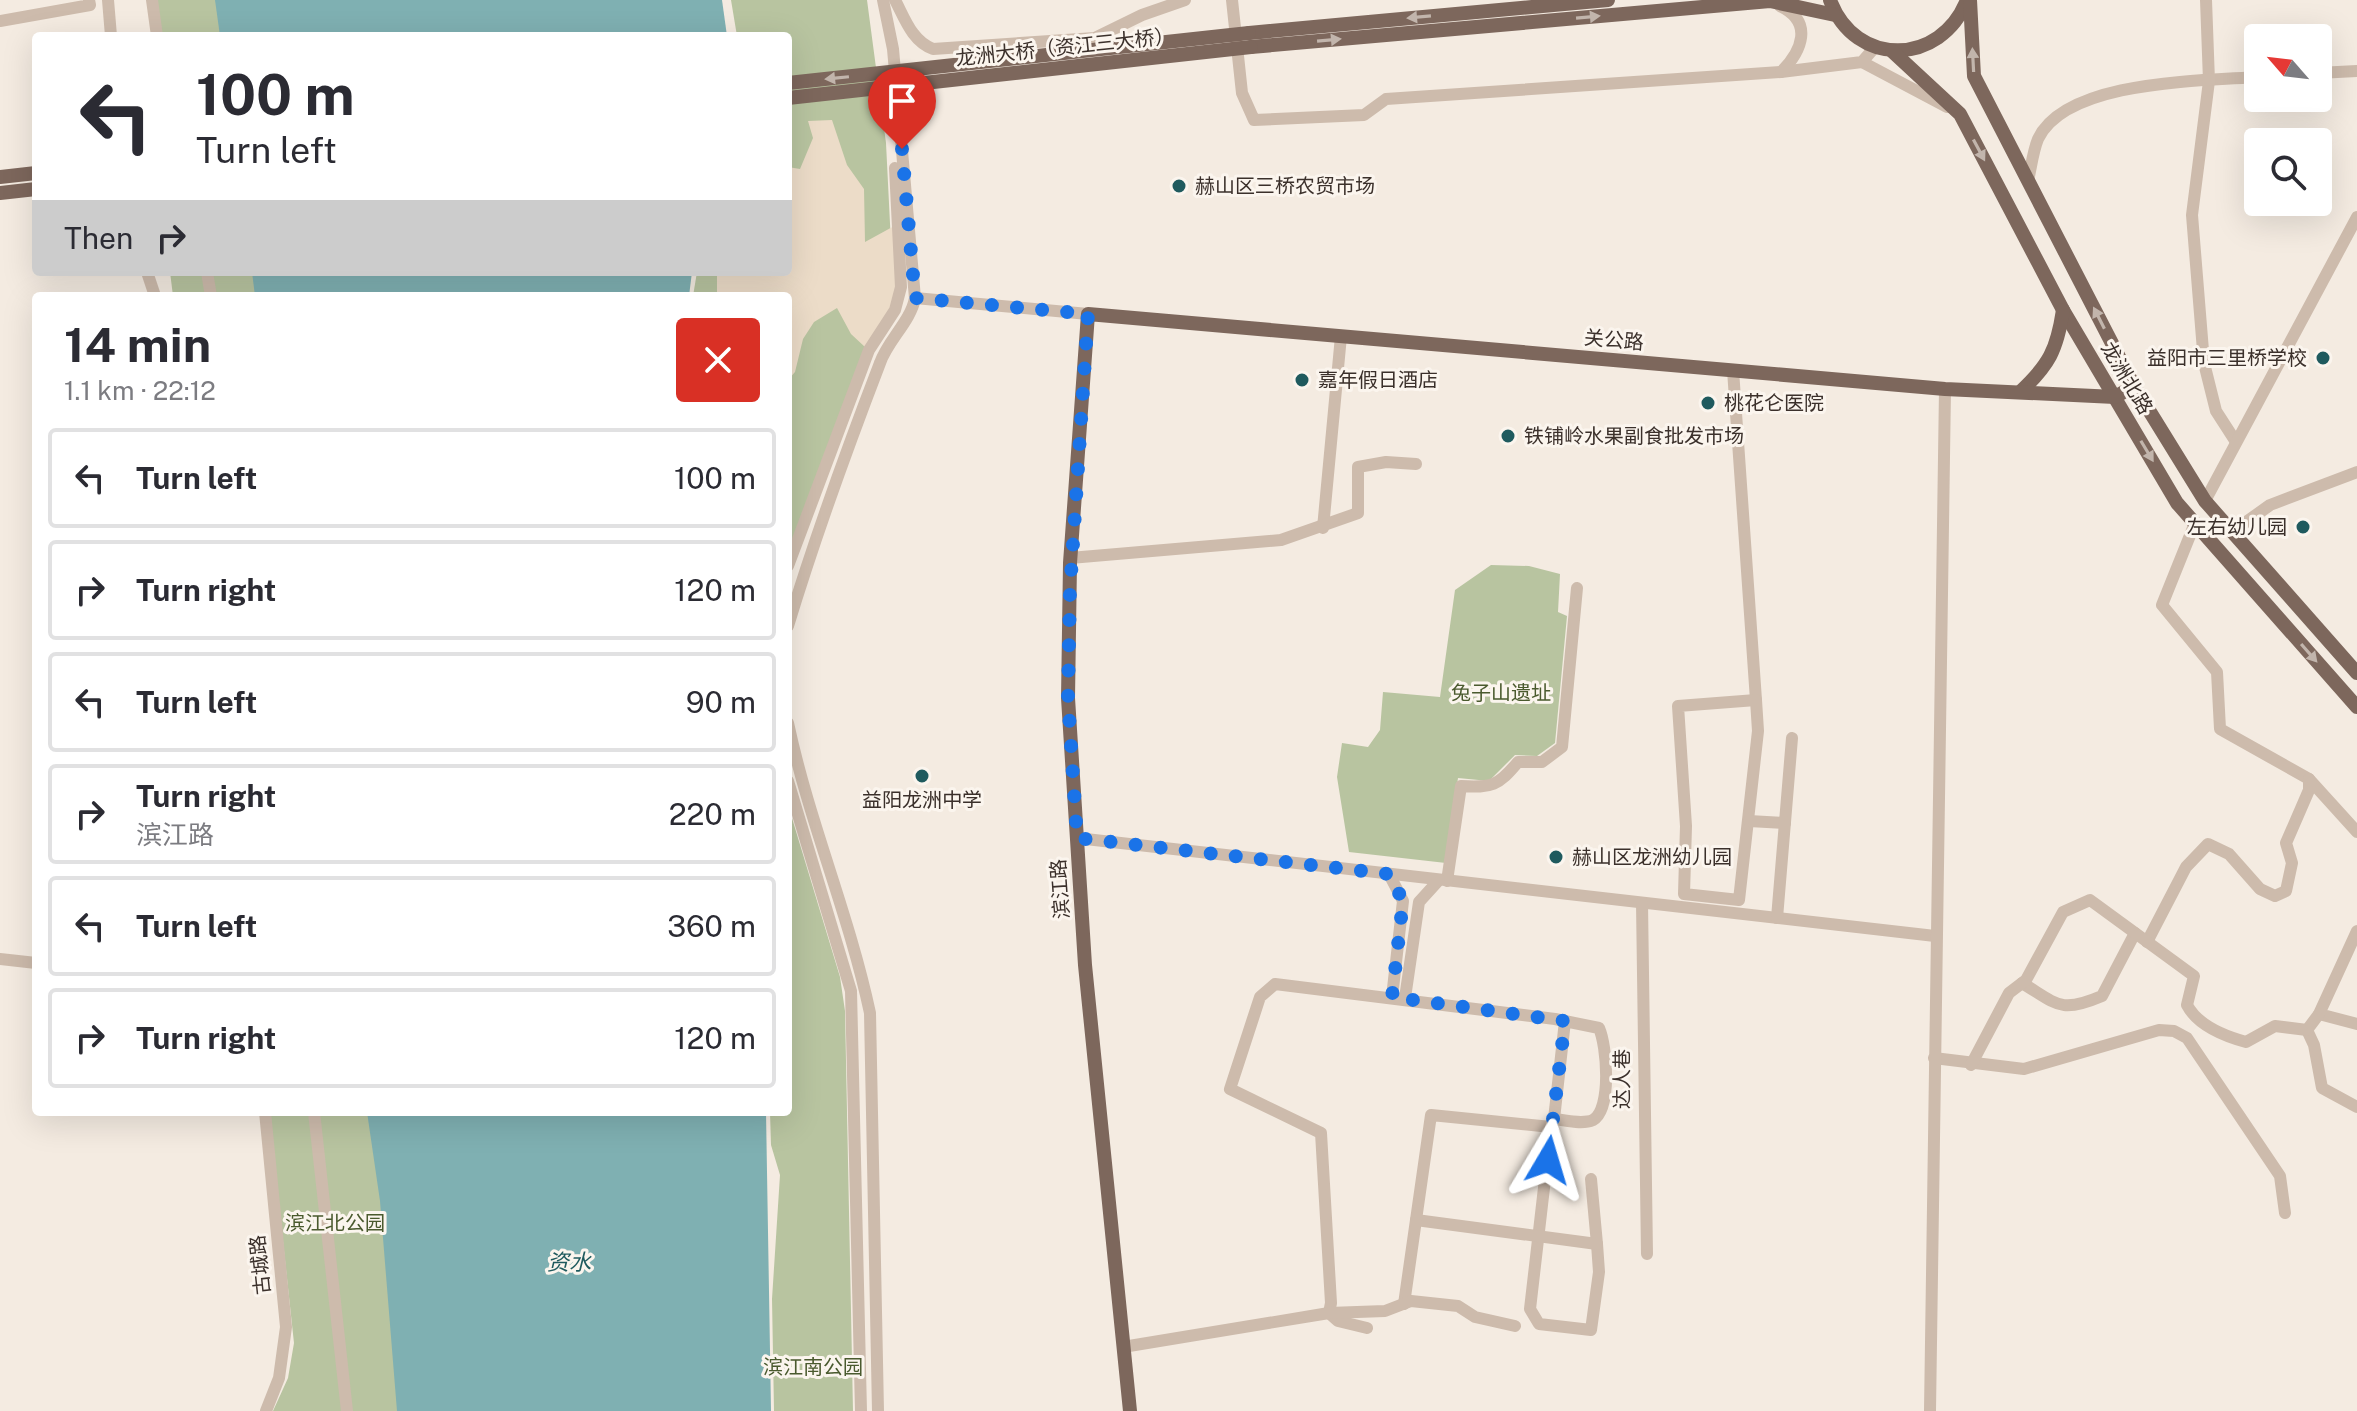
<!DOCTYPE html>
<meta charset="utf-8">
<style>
body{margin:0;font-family:"Public Sans","Noto Sans SC",sans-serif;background:#f2f2f3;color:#2b2b33;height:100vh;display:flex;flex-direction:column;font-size:30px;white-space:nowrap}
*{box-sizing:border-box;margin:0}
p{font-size:26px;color:#7c7c81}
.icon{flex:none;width:44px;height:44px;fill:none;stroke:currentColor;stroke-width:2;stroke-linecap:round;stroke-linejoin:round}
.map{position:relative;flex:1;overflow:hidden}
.drawer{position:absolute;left:32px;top:292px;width:760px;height:824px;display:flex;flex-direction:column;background:#fff;border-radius:8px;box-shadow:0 8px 32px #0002}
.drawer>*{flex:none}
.guide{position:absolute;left:32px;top:32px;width:760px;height:244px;border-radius:8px;box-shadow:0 8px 32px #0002;background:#fff;color:#2b2b33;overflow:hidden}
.needle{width:52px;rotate:298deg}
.controls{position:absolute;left:2244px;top:24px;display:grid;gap:16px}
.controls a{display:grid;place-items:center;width:88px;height:88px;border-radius:8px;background:#fff;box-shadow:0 8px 32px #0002;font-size:40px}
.pin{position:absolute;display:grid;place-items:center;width:68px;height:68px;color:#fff;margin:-82px -34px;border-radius:50% 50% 50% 0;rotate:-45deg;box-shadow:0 0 8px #0007}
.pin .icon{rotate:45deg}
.me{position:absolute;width:88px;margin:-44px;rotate:7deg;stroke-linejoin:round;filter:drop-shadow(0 0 6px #0008)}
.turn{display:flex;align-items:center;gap:28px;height:168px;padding:0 32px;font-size:36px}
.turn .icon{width:104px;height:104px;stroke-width:2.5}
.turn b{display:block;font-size:56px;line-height:68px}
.then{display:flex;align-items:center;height:76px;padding:0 32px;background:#0003;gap:16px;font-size:30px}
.round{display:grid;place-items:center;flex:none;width:84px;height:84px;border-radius:8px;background:#f2f2f3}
.overview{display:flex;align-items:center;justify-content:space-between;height:136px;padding:0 32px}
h1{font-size:48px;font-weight:700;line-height:60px}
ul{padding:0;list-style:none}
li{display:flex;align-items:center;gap:24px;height:100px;margin:0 16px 12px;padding:0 16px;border:4px solid #e1e1e2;border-radius:8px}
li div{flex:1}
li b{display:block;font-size:30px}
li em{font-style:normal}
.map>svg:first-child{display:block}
.green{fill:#b8c4a0}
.plaza{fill:#ecdcc8}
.water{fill:#7fb0b2}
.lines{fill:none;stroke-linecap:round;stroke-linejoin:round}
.minor{stroke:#cdbbac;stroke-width:12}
.major{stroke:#7d675c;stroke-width:14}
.major-bridge{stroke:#7d675c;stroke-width:14}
.oneway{fill:#c2b5ac}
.route{stroke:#1a73e8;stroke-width:14;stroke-dasharray:0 25.2}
.poi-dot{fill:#1f5a5e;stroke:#fbf5ee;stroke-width:3}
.labels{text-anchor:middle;stroke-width:6;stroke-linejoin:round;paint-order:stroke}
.street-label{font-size:20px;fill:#3b302b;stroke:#fbf5ee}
.poi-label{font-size:20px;fill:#3b302b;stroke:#fbf5ee;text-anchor:start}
.park-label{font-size:20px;fill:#4a5a2e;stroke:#fbf5ee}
.water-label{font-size:22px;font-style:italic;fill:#1f5a5e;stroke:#fbf5ee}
</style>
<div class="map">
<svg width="2357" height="1411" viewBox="0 0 2357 1411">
<rect width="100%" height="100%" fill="#f4ebe1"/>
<!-- green -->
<g class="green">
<path d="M150,0H227L233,36H156Z"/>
<path d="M731,0H867L886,143L893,284L788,557V296H693L697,272H788V36H737Z"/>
<path d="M170,272H254L257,296H173Z"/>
<path d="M1491,565L1529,566L1560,574L1558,612L1567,616L1555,743L1537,756L1515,755L1489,781L1458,778L1446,863L1349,852L1337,777L1342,743L1368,747L1380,730L1383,692L1440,697L1455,590Z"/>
<path d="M788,805L840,977L845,1011L853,1411H774L772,1299L780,1175L771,1145L770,1112H788Z"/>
<path d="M269,1112H368L389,1217L403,1411H273L288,1378L294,1343Z"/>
</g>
<!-- plaza -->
<path class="plaza" d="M832,120L847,165L864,189L865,242L896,225L898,282L893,306L865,347L851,334L837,308L814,322L803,339L795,372L788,380V296H717V272H788V167L800,169L813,138L808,121Z"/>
<!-- water -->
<g class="water">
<path d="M215,0H722L727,36H220Z"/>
<path d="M252,272H692L689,296H255Z"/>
<path d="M367,1112H766L771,1411H397L380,1201Z"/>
</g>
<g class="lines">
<!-- minor -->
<g class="minor">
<path d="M108,0L111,36"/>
<path d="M152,0L157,36"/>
<path d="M895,0C905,19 912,41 933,49L1095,38L1142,15L1185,0"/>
<path d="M1232,0L1242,93L1254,120L1364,115L1386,99L1781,72L1862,62L1875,47"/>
<path d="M2206,0L2209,81L2192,215L2204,363L2216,411L2236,442"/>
<path d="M1780,6C1814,22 1802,51 1781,72"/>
<path d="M0,21L90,5L89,0"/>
<path d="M1862,62L1947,107"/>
<path d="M2318,73L2357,71"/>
<path d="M2028,181C2031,168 2033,151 2038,139C2066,80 2201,81 2258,77"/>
<path d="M147,272L155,296"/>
<path d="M207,272L211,296"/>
<path d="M915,298L1088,314"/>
<path d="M1733,370L1756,700"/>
<path d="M2205,501L2357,217"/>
<path d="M2195,523L2162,605L2217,672L2220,729L2309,779L2357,832"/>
<path d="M1323,528L1341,336"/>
<path d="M2232,532L2270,505L2357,472"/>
<path d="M1070,558L1281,540L1358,513V467L1386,462L1416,464"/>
<path d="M788,566L869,350L895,310L901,287L895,168"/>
<path d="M788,626C815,537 847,449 880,363C888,340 911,321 915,298L893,49L883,0"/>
<path d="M1756,700L1758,731L1739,900L1684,894L1686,826L1678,706Z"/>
<path d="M788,723C809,822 849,914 870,1013L878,1411"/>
<path d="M788,781L851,991L861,1411"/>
<path d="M1749,821L1785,823"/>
<path d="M1077,838L1935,936"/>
<path d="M1389,874L1403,901L1392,997"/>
<path d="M1447,881L1461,786C1492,788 1498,786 1518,762H1542L1562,747L1577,588"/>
<path d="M1642,903L1647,1254"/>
<path d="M1777,918L1792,738"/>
<path d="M2357,931L2319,1014L2357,1024"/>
<path d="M2147,942L2186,867L2208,844L2229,854L2260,889L2275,896L2286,891L2292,863L2286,843L2309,790V779"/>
<path d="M0,959L36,963"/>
<path d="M2022,983C2057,1004 2060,1014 2102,996L2135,933"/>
<path d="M1405,998L1419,902L1439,880"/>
<path d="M2307,1030L2314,1045L2322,1088L2357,1107"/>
<path d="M1934,1058L2024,1069L2159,1030L2174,1031L2187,1038L2280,1176L2285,1213"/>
<path d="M1971,1065L2009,993L2026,980L2063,912L2090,900L2194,976L2187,1005C2198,1026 2224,1036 2246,1042L2275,1026L2307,1030L2319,1014"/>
<path d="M265,1112L286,1327L279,1378L266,1411"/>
<path d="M314,1112L347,1411"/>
<path d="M1551,1127L1530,1309L1539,1324L1591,1330L1599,1272L1597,1244"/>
<path d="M1416,1220L1597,1244L1591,1179"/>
<path d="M1404,1304L1431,1115L1551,1127L1553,1123"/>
<path d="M1367,1328L1338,1321L1329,1313L1331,1303L1321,1133L1230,1089L1260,997L1275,984L1555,1019L1599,1028C1607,1046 1612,1109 1593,1120C1582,1125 1565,1120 1554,1119L1565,1021"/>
<path d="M1123,1347L1329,1313L1385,1311L1411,1301L1458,1306L1475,1317L1515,1326"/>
<path d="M1930,1411L1945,389"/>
</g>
<!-- major -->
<g class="major">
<path d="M1830,0C1855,68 1941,66 1967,0"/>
<path d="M1970,0L1974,76L2134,386L2205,501L2357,673"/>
<path d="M1249,33L1608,0"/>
<path d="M1251,47L1770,1L1835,15"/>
<path d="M1892,51L1960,114L2063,310L2177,503L2357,707"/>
<path d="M0,177L36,173"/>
<path d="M0,193L36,189"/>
<path d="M2020,392C2049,365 2057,350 2063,310"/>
<path d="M1130,1411L1085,965L1068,698L1070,563L1088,314L1945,389L2115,397L2134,386"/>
</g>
<!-- major-bridge -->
<g class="major-bridge">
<path d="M788,83L1249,33"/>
<path d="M788,98L1251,47"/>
</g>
</g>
<!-- one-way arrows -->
<defs><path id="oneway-solid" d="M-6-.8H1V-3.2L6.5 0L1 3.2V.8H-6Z" transform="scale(2)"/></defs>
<g class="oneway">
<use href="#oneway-solid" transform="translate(1419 17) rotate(175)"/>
<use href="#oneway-solid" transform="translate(1588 17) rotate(-5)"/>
<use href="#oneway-solid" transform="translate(1329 40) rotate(-5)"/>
<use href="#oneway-solid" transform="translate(1973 60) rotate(-93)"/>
<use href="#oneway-solid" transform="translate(837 78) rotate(174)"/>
<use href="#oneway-solid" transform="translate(1979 150) rotate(62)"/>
<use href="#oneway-solid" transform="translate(2099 318) rotate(-117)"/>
<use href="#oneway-solid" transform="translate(2147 451) rotate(59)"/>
<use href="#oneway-solid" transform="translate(2309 653) rotate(49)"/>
</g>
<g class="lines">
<!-- route -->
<path class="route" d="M902,149L915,298L1088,314L1070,590L1068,698L1077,838L1389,874L1403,901L1392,997L1565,1021L1548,1160"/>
</g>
<!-- markers -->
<g class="poi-dot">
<circle cx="1179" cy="186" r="8"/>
<circle cx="2323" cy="358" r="8"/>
<circle cx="1302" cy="380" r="8"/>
<circle cx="1708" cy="403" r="8"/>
<circle cx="1508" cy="436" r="8"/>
<circle cx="2303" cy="527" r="8"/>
<circle cx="922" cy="776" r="8"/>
<circle cx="1556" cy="857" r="8"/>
</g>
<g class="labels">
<!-- street labels -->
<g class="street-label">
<text transform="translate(1065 47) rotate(-6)" y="7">龙洲大桥（资江三大桥）</text>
<text transform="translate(1614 340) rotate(5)" y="7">关公路</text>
<text transform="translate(2127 378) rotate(59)" y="7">龙洲北路</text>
<text transform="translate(1060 889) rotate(-94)" y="7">滨江路</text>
<text transform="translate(1622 1079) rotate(-90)" y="7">达人巷</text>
<text transform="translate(260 1265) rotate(-96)" y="7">古城路</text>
</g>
<!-- poi labels -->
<g class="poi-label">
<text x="1195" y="193">赫山区三桥农贸市场</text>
<text x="2307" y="365" text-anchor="end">益阳市三里桥学校</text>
<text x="1318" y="387">嘉年假日酒店</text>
<text x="1724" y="410">桃花仑医院</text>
<text x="1524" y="443">铁铺岭水果副食批发市场</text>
<text x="2287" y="534" text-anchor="end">左右幼儿园</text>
<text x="922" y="807" text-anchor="middle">益阳龙洲中学</text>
<text x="1572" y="864">赫山区龙洲幼儿园</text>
</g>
<!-- park labels -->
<g class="park-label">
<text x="1501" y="700">兔子山遗址</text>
<text x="335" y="1230">滨江北公园</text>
<text x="813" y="1374">滨江南公园</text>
</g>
<!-- water labels -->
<g class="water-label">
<text x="569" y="1270">资水</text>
</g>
</g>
</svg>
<div class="controls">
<a><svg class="needle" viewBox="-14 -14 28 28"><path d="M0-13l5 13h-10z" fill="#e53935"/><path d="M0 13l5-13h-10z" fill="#7c7c81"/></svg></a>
<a><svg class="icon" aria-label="search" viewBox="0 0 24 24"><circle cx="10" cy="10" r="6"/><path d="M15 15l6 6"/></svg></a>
</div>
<div class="pin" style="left:902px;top:149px;background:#d93025"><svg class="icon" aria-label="arrive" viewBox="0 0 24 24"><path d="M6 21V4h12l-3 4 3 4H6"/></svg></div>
<svg class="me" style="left:1548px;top:1160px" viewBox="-20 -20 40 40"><path d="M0-17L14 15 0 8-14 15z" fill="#1a73e8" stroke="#fff" stroke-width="4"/></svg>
<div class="guide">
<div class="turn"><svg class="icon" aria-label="left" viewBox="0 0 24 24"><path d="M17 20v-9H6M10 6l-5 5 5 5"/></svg><div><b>100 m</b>Turn left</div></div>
<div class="then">Then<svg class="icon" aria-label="right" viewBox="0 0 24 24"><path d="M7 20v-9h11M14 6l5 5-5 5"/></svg></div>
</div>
<section class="drawer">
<div class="overview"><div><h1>14 min</h1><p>1.1 km · 22:12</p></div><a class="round" style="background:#d93025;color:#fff"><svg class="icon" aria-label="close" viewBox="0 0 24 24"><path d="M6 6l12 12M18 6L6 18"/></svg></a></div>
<ul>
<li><svg class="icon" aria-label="left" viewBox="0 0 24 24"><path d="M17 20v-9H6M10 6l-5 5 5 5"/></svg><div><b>Turn left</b></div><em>100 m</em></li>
<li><svg class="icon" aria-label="right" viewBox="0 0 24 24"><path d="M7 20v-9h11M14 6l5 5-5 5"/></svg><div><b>Turn right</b></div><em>120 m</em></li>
<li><svg class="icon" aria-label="left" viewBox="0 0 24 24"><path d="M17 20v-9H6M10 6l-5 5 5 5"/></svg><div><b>Turn left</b></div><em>90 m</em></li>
<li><svg class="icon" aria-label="right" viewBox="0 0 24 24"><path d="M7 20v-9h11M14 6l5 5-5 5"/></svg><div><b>Turn right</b><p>滨江路</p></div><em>220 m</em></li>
<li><svg class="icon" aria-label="left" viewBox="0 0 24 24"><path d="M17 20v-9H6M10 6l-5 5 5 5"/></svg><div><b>Turn left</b></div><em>360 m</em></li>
<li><svg class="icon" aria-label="right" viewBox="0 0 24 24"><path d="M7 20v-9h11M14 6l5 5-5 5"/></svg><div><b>Turn right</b></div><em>120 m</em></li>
</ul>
</section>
</div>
